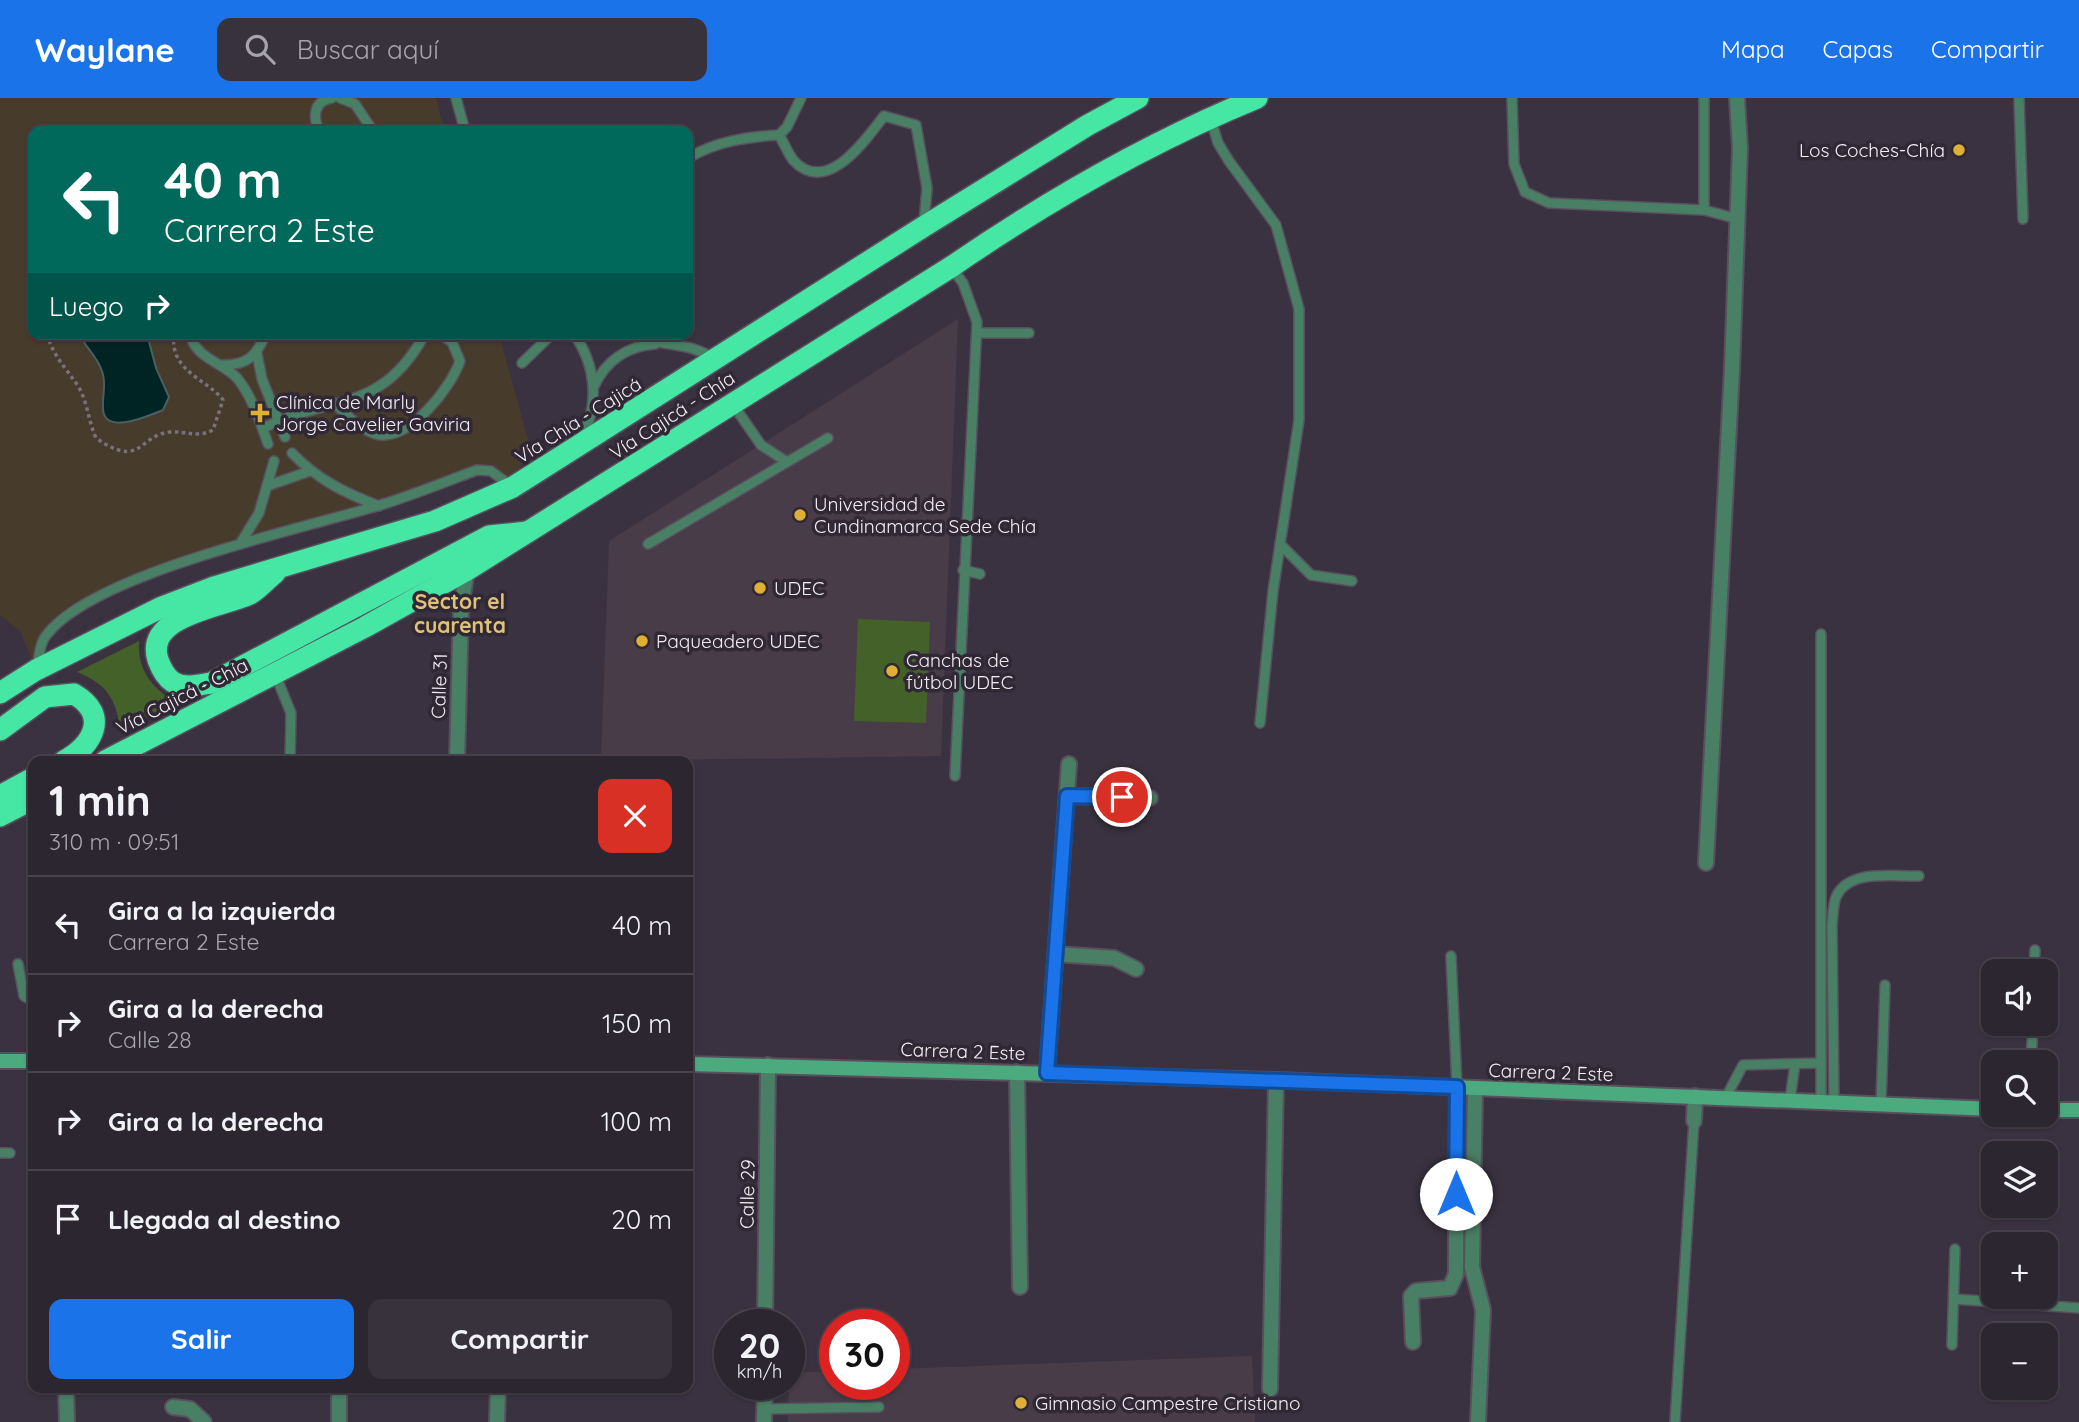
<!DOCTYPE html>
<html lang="es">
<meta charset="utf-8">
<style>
body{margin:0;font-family:Quicksand,sans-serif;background:#38323c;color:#f1f3f6;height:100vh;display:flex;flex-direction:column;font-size:26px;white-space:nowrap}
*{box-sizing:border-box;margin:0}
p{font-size:23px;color:#a6a5ab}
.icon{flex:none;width:38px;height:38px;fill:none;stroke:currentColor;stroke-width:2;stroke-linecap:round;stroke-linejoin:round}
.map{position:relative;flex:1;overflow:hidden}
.side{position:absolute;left:28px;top:658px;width:665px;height:637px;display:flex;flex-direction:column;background:#2c2630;border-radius:14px;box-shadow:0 2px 5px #0004,0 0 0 2px #48434c}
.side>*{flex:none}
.hud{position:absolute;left:28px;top:28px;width:665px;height:214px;border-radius:14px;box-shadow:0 2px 5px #0004,0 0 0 2px #48434c;background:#00695c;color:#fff;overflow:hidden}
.tools{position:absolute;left:1981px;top:861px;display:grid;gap:14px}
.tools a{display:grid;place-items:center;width:77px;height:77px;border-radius:14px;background:#2c2630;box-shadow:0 2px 5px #0004,0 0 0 2px #48434c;font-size:35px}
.speed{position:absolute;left:714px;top:1211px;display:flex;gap:14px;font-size:35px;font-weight:700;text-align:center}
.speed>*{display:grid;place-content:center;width:91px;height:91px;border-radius:50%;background:#2c2630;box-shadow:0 2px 5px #0004,0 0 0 2px #48434c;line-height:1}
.speed small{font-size:18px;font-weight:400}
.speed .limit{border:10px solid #d22;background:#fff;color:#111}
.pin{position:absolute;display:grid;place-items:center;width:60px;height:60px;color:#fff;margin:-30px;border:4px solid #fff;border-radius:50%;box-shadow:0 2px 7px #0007}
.me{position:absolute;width:77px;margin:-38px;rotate:0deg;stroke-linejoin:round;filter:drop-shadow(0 0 5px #0008)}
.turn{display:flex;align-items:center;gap:24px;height:147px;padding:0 21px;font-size:32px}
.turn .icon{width:91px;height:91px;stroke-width:2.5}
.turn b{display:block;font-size:49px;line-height:60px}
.then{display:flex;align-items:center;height:66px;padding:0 21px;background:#0003;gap:14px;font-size:26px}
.round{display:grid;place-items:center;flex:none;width:74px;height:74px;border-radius:14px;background:#38323c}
.summary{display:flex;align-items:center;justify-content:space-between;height:119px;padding:0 21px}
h1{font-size:42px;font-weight:800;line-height:52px}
.cta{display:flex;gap:14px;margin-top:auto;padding:14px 21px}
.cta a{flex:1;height:80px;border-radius:14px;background:#1a73e8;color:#fff;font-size:28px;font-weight:800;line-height:80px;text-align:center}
.cta a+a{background:#38323c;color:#f1f3f6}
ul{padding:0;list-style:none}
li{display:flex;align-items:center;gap:21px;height:98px;padding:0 21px;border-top:2px solid #48434c}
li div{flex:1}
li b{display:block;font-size:26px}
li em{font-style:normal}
header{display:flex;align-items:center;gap:42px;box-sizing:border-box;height:98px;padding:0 35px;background:#1a73e8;color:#fff}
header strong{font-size:33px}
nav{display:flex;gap:38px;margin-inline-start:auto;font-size:24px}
.search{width:490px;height:63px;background:#38323c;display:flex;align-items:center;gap:18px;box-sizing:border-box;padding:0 24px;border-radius:14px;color:#a6a5ab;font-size:26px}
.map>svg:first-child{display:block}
.education{fill:#493c49}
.medical{fill:#473b2c}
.green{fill:#44612a}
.water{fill:#002324;stroke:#496063;stroke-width:2}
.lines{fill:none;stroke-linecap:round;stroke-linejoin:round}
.lane-casing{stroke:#58505d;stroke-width:12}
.street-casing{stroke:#58505d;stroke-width:18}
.secondary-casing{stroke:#58505d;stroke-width:18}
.highway-casing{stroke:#58505d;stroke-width:24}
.path{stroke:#79727e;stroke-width:3.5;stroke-dasharray:3.5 3.5;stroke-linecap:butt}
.lane{stroke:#498065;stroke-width:9}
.street{stroke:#498065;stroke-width:14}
.secondary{stroke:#4caa7f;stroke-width:14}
.highway{stroke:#46e6a5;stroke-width:21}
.route-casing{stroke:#114b97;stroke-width:18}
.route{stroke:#1a73e8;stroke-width:12}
.poi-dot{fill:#dfb033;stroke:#302835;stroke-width:2.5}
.labels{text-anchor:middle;stroke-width:7;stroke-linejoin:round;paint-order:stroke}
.poi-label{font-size:19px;fill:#f3edf6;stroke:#302835;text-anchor:start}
.street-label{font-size:19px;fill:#f3edf6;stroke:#302835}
.neighbourhood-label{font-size:21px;font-weight:bold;fill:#e1c177;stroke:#302835}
</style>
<header>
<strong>Waylane</strong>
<div class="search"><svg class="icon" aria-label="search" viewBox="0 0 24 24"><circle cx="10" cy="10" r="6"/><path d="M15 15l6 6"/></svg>Buscar aquí</div>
<nav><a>Mapa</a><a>Capas</a><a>Compartir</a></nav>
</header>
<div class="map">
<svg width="2079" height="1324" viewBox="0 0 2079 1324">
<rect width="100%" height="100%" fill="#3a3240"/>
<!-- education -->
<g class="education">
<path d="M958,221L941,658L601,663L609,443Z"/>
<path d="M1252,1258L1255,1324H788L789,1275L835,1273V1286H894V1271Z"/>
</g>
<!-- medical -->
<path class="medical" d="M0,0H436L444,33H33V236H499L529,345L513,389L491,373L477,372L379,408L240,446L108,493L67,517L43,541L36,572L20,533L0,517Z"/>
<!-- green -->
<g class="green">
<path d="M858,521L930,524L926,625L854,623Z"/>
<path d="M139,543C137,574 154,592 179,606L120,630C116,600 106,586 77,574Z"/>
</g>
<!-- water -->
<path class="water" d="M79,236H147L156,270L169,299L163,312C150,317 103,339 103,310C102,297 107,287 102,273C97,258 86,250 79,236Z"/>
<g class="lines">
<!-- lane casing -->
<g class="lane-casing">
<g id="lane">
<path d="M340,0L355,6L373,33"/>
<path d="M456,0L465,33"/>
<path d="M1512,0L1514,66L1525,94L1549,105L1704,112L1738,121"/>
<path d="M2019,0L2023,121"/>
<path d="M1211,22L1218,45L1229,63L1276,127L1299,211V322L1273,493L1260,625"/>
<path d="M319,33C313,19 313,3 332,0"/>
<path d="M779,37C784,45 788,55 793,62C827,99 866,41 884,18L916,27L927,90L924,125"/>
<path d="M688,60C717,43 746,39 779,37L787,29L801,0"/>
<path d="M1704,112V0"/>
<path d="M951,169L963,185L977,224L955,678"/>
<path d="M977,235H1029"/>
<path d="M190,236C196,261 221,263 237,280C252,298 260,324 268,346"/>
<path d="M574,236C596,267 600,307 581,340"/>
<path d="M636,236C662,250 689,243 714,261"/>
<path d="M257,256L262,281L285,339"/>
<path d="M522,265L552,236"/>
<path d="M223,267C248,267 256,258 266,236"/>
<path d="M594,288C606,263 627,248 655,246"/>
<path d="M732,305L761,347L787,364"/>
<path d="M336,307C349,319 362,334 380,337C412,340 451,289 460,263L452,244L439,236"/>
<path d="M263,330C333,296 381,316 425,236"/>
<path d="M292,355C318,382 345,395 379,408"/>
<path d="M267,388L310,373"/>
<path d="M240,446L259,415L274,363"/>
<path d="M648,446L828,340"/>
<path d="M1280,446L1311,477L1352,483"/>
<path d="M963,472L980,476"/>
<path d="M1821,536V1003"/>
<path d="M37,570C39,561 39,547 45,539C89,476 301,431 377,408C411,398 444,384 477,372L491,373L511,388"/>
<path d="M275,576L291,615L290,663"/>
<path d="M1451,858L1457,989"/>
<path d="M18,866L24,898L33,903"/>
<path d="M2034,873L2035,852"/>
<path d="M2031,964L2033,926"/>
<path d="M1726,999L1743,967L1821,965"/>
<path d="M1790,1002L1795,966"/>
<path d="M1834,1003L1832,827C1833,819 1833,807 1836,799C1849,770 1894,779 1919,778"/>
<path d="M1881,1006L1885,887"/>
<path d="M0,1055H10"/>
<path d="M1954,1201L2079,1210"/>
<path d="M1952,1247L1955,1151"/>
<path d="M764,1311L879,1309"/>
<path d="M1675,1324L1694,1023"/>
</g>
</g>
<!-- street casing -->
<g class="street-casing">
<g id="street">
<path d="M457,663L461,509L467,472"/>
<path d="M1067,698L1150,700"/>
<path d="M1706,765L1732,271L1740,50L1737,0"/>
<path d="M1056,856L1114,860L1136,871"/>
<path d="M1017,974L1020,1189"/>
<path d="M1047,975L1069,666"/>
<path d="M1475,990L1472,1169L1483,1212L1478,1324"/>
<path d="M1694,1023L1695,998"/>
<path d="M765,1227L768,967"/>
<path d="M1413,1244L1411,1198L1416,1193L1450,1190L1456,1176L1457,989"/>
<path d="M66,1290L67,1324"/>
<path d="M1270,1291L1276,982"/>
<path d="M173,1309L190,1311L204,1324"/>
<path d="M339,1324V1290"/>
<path d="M497,1324L498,1290"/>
<path d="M764,1324L765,1286"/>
</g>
</g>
<!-- secondary casing -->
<g class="secondary-casing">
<g id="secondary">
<path d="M0,963H33"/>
<path d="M688,966L1276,982L1993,1011"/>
<path d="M2046,1012H2079"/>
</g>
</g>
<!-- highway casing -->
<g class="highway-casing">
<g id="highway">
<path d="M275,475C267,481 259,491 250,496C223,509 144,517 158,562C161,570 165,579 173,584C185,591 198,587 211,585L489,438L527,434"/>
<path d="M0,595L36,572L162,509L214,489L435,423L513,389L923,129L1088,27L1138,0"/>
<path d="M0,632L45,599L74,596C110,617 93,647 64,663"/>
<path d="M105,663L365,529L467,472L951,169C1047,103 1150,44 1257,0"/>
<path d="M0,698L33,680"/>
<path d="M0,718L33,701"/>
</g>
</g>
<!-- path -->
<path class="path" d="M47,236C53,258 66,270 78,288C88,304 88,323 96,340C142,372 138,337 170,334C187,333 197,340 213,332L223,302C209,282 169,274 174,236"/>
<!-- lane -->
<use href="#lane" class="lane"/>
<!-- street -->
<use href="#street" class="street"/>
<!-- secondary -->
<use href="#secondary" class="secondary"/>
<!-- highway -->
<use href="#highway" class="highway"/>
</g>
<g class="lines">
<!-- route casing -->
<g class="route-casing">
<path id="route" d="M1122,699L1067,698L1047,975L1457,989L1456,1096"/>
</g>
<!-- route -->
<use href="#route" class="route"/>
</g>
<!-- markers -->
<g class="poi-dot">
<circle cx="1959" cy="52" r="7"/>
<path d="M256.5 304.5h7v7h7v7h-7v7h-7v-7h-7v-7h7z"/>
<circle cx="800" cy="417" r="7"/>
<circle cx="760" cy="490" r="7"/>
<circle cx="642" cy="543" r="7"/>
<circle cx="892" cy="573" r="7"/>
<circle cx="1021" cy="1305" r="7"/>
</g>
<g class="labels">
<!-- poi labels -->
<g class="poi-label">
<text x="1945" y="59" text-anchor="end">Los Coches-Chía</text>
<text x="276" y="311">Clínica de Marly<tspan x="276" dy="22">Jorge Cavelier Gaviria</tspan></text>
<text x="814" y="413">Universidad de<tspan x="814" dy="22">Cundinamarca Sede Chía</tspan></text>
<text x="774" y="497">UDEC</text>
<text x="656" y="550">Paqueadero UDEC</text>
<text x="906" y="569">Canchas de<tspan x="906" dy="22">fútbol UDEC</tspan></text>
<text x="1035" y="1312">Gimnasio Campestre Cristiano</text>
</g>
<!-- street labels -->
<g class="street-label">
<text transform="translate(672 317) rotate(-33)" y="7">Vía Cajicá - Chía</text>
<text transform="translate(578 322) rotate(-32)" y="7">Vía Chía - Cajicá</text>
<text transform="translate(439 588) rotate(-88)" y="7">Calle 31</text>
<text transform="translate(182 598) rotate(-27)" y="7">Vía Cajicá - Chía</text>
<text transform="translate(963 953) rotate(2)" y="7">Carrera 2 Este</text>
<text transform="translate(1551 974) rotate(2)" y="7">Carrera 2 Este</text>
<text transform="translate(747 1096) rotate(-89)" y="7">Calle 29</text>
</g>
<!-- neighbourhood labels -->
<g class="neighbourhood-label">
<text x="460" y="511">Sector el<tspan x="460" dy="24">cuarenta</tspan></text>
</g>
</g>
</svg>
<div class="tools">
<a><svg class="icon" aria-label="sound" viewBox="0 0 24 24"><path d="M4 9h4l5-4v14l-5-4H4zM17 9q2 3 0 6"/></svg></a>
<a><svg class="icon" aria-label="search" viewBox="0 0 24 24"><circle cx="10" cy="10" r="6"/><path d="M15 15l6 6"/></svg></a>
<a><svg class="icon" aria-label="layers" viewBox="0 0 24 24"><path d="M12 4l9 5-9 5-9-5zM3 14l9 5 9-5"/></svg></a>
<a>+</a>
<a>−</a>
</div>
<div class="speed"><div>20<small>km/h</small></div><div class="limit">30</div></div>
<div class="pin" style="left:1122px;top:699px;background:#d93025"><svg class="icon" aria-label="arrive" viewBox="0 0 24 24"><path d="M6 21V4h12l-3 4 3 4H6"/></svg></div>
<svg class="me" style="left:1456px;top:1096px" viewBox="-20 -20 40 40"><circle r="19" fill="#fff"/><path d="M0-13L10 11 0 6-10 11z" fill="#1a73e8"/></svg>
<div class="hud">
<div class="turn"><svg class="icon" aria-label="left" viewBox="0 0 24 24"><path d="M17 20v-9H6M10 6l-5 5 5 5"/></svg><div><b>40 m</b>Carrera 2 Este</div></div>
<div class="then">Luego<svg class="icon" aria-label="right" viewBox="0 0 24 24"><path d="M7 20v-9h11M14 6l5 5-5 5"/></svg></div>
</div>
<section class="side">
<div class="summary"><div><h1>1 min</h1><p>310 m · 09:51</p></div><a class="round" style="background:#d93025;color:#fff"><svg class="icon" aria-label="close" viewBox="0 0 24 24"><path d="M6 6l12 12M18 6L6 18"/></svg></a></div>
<ul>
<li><svg class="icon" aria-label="left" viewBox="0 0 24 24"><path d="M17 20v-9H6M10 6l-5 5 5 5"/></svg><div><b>Gira a la izquierda</b><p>Carrera 2 Este</p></div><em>40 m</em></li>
<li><svg class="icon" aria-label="right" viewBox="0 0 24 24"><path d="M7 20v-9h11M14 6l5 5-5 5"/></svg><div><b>Gira a la derecha</b><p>Calle 28</p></div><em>150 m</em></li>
<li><svg class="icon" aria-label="right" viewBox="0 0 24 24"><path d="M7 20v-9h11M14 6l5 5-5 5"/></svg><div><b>Gira a la derecha</b></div><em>100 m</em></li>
<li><svg class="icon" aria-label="arrive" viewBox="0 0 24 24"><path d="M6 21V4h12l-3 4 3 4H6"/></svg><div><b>Llegada al destino</b></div><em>20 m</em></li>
</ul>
<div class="cta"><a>Salir</a><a>Compartir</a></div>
</section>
</div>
